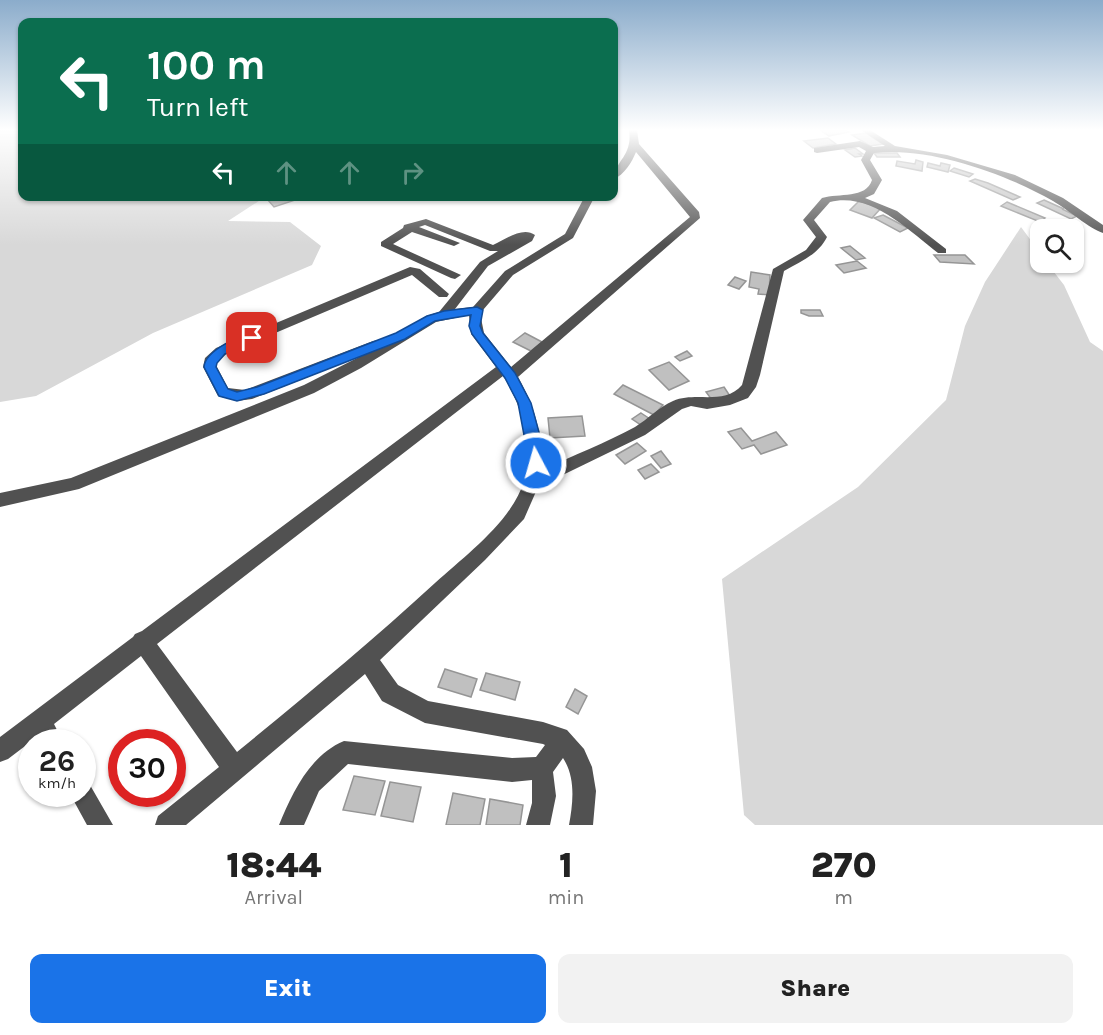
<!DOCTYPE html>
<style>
body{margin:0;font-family:Karla,sans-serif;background:#f2f2f2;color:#222;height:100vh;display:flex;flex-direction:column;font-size:22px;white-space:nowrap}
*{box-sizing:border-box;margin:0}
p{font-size:20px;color:#767676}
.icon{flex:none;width:33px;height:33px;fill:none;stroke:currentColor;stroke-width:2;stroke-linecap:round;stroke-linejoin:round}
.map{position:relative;height:825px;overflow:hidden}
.details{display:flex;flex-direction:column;background:#fff;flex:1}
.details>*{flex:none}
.banner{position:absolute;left:18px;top:18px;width:600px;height:183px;border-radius:12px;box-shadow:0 2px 4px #0004;background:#0b6e4f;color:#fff;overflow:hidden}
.controls{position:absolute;left:1030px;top:219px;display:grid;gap:12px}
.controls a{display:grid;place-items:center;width:54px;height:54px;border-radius:12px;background:#fff;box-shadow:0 2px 4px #0004;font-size:30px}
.speed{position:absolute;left:18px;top:729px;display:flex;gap:12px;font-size:30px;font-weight:700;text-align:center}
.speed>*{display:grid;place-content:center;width:78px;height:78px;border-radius:50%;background:#fff;box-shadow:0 2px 4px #0004;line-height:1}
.speed small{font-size:15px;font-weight:400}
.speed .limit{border:9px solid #d22;background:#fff;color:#111}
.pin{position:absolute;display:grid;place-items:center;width:51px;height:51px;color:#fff;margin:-26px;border-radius:12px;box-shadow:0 3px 9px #0006}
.me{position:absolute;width:66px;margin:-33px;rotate:354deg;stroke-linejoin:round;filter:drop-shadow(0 0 4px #0008)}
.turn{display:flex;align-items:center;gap:21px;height:126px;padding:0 30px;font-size:27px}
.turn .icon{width:78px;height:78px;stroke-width:2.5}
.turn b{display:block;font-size:42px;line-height:51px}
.lanes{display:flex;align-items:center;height:57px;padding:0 30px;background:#0003;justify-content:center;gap:30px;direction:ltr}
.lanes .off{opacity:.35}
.eta{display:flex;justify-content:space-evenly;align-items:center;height:102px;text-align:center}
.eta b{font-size:36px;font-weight:800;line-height:42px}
.button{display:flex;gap:12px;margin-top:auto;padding:12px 30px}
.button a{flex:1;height:69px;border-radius:12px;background:#1a73e8;color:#fff;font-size:24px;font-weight:800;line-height:69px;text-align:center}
.button a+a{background:#f2f2f2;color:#222}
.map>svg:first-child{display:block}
.green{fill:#d8d8d8}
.building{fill:#c0c0c0;stroke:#959595;stroke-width:1.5}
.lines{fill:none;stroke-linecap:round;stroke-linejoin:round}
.minor{fill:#515151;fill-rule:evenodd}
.route{fill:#1a73e8;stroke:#114b97;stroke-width:1.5}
</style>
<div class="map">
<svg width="1103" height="825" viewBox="0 0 1103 825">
<rect width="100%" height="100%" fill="#fff"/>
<!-- green -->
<g class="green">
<path d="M0,130H22V196L265,197L228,221L290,222L321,246L312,265L153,333L36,396L0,402Z"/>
<path d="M1021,227L1041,254V262L1047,263L1064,285L1090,342L1103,351V825H755L744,815L722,579L858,487L946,400L965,326L985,282Z"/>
</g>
<!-- building -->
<g class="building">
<path d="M820,130H845L849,132L829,136Z"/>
<path d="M866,133L883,144L870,146L852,135Z"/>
<path d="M828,138L836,144L813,148L804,141Z"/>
<path d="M855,148L863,154H859L862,156L855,157L845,150Z"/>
<path d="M874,153H897L900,157H877Z"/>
<path d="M916,160L923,162L922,171L896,166L897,161L915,164Z"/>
<path d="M928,163L940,166L941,163L950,165L948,172L927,167Z"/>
<path d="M954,168L973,174L969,177L950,171Z"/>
<path d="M975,179L988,183L1020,197L1013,200L970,181Z"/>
<path d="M277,196H307L274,207L267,199Z"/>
<path d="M1044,200L1064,209H1062L1077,216L1071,219L1037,203Z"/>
<path d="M859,201L881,208L872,218L850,210Z"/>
<path d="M1007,202L1045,218L1040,222L1001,206Z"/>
<path d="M883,215L908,228L900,232L874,218Z"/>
<path d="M850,246L865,258L856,260L841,248Z"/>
<path d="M934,255H965L974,264L940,262Z"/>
<path d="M857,261L866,268L844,273L836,265Z"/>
<path d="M751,272L770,275L769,295L758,294L759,289L749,287Z"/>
<path d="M735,277L746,281L739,289L728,285Z"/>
<path d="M801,310H820L823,316H809L801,313Z"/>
<path d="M525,333L542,342L531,351L513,342Z"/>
<path d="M687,351L692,356L680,361L675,357Z"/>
<path d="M669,362L689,381L669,390L649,370Z"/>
<path d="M623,385L663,405L654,415L614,394Z"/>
<path d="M724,387L730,396L712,400L706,392Z"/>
<path d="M641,413L650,419L641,425L632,419Z"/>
<path d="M582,416L585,436L550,438L548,418Z"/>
<path d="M741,428L752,441L776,432L787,445L761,454L754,445L742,449L728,432Z"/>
<path d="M637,443L646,451L625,464L616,455Z"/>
<path d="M661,451L671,464L661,468L651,456Z"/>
<path d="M651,464L659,472L645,479L638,470Z"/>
<path d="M445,669L477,679L471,697L438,687Z"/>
<path d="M486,673L520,682L515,700L480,690Z"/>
<path d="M575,689L587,696L578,714L566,707Z"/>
<path d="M354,776L385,781L375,815L343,810Z"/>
<path d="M390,782L421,787L413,822L381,816Z"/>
<path d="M453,793L485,799L480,825H446Z"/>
<path d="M490,799L523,805L520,825H486Z"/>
</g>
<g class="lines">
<!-- minor -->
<g class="minor">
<path d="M629,130H637L639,144L699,212L700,218L518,377C536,409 539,427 544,463L543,470C573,455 606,443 635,427C648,419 659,407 673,401C696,391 724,406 742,385L773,269L806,250L816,237L803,220L822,198C839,193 866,199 872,180L861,160L866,151L859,147L817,153L814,152V148L860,141L873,147L885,146L861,130H870L895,146L947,155L1015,175L1063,198L1103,225V233C1090,229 1067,209 1053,201C1006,174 929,146 874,153L870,160L882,180L874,194L865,198L897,211L946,249V253H938C908,230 871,192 830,202L814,220L827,237C818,255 801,261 784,271L760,375L756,387L748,398L730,405L707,409L691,406L682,409L645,435L538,487L524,519L485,560L380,660L398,685L428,701L543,722L567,730L584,749L592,767L596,791L593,825H569C573,803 576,778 563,758L553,772L556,796L550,825H526L532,803V780L512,782L348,764L319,791L304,825H279C292,793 310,755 344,741L512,758L536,757L545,745L543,744L425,723L382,701L365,674L186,825H155L158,816L219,767L141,656L54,724L63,742H40L37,737L8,759L0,762V737L133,637L135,634L142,631L496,367L471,334L469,315L436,322L361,368L314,393L79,489L0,507V493L71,478L304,385L361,356L252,399L237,401L218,396L203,367L205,358L216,348L410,267L420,269L449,294L447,297H439L412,275L226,354L217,362V367L228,388L245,390L373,341L378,340L384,342L426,316L439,312L480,262L498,251H490L425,225L419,227L460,243L454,246L412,232L393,244L461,275L455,279L451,278L381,246V242L403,228L404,225L426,219L493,245C506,239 523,226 535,235L532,241L488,266L455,309L473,307L505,271L565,234L585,196H595L573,238L513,275L483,310L481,318L484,333L511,367L690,217L636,152C632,162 624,175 614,179C614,161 633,157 629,130ZM503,376C522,405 534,447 524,481C512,521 466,555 435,583C371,642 304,697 237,752L157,644Z"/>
<path d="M82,781L90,785L113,825H87L70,794H82Z"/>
</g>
</g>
<!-- sky -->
<linearGradient id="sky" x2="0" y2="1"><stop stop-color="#8baccb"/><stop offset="0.53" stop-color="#fff"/><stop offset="1" stop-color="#fff" stop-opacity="0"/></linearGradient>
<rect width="1103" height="245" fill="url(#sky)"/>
<!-- route -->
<path class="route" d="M477,307L483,310L480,326L483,333L515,373L531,403L542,443L543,463L541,467H530L518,403L505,378L472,334L469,326L471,315L435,321L405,339L264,394L237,401L219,396L204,367C205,351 242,332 257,335V341L225,354L217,363L216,367L228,389L237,392L257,387L396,333L427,316L444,311Z"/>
</svg>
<div class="controls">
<a><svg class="icon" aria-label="search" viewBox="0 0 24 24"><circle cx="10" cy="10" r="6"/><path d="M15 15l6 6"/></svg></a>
</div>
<div class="speed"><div>26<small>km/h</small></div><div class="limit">30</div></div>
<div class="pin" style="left:252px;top:338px;background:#d93025"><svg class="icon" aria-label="arrive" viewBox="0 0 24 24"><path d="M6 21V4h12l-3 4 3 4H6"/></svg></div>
<svg class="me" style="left:536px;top:463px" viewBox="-20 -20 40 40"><circle r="17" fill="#1a73e8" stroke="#fff" stroke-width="3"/><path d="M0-11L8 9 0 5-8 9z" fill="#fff"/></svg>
<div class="banner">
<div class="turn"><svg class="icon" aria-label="left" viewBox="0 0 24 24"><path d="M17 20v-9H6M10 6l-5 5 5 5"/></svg><div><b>100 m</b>Turn left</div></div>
<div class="lanes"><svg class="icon" aria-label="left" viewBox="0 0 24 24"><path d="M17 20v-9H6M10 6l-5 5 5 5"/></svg><svg class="icon off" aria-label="ahead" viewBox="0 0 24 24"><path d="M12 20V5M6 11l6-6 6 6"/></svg><svg class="icon off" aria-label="ahead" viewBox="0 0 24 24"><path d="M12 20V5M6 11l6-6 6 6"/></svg><svg class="icon off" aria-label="right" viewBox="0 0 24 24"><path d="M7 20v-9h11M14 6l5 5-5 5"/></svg></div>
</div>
</div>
<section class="details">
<div class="eta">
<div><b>18:44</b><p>Arrival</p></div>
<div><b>1</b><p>min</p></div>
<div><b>270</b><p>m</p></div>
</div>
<div class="button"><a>Exit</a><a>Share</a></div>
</section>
